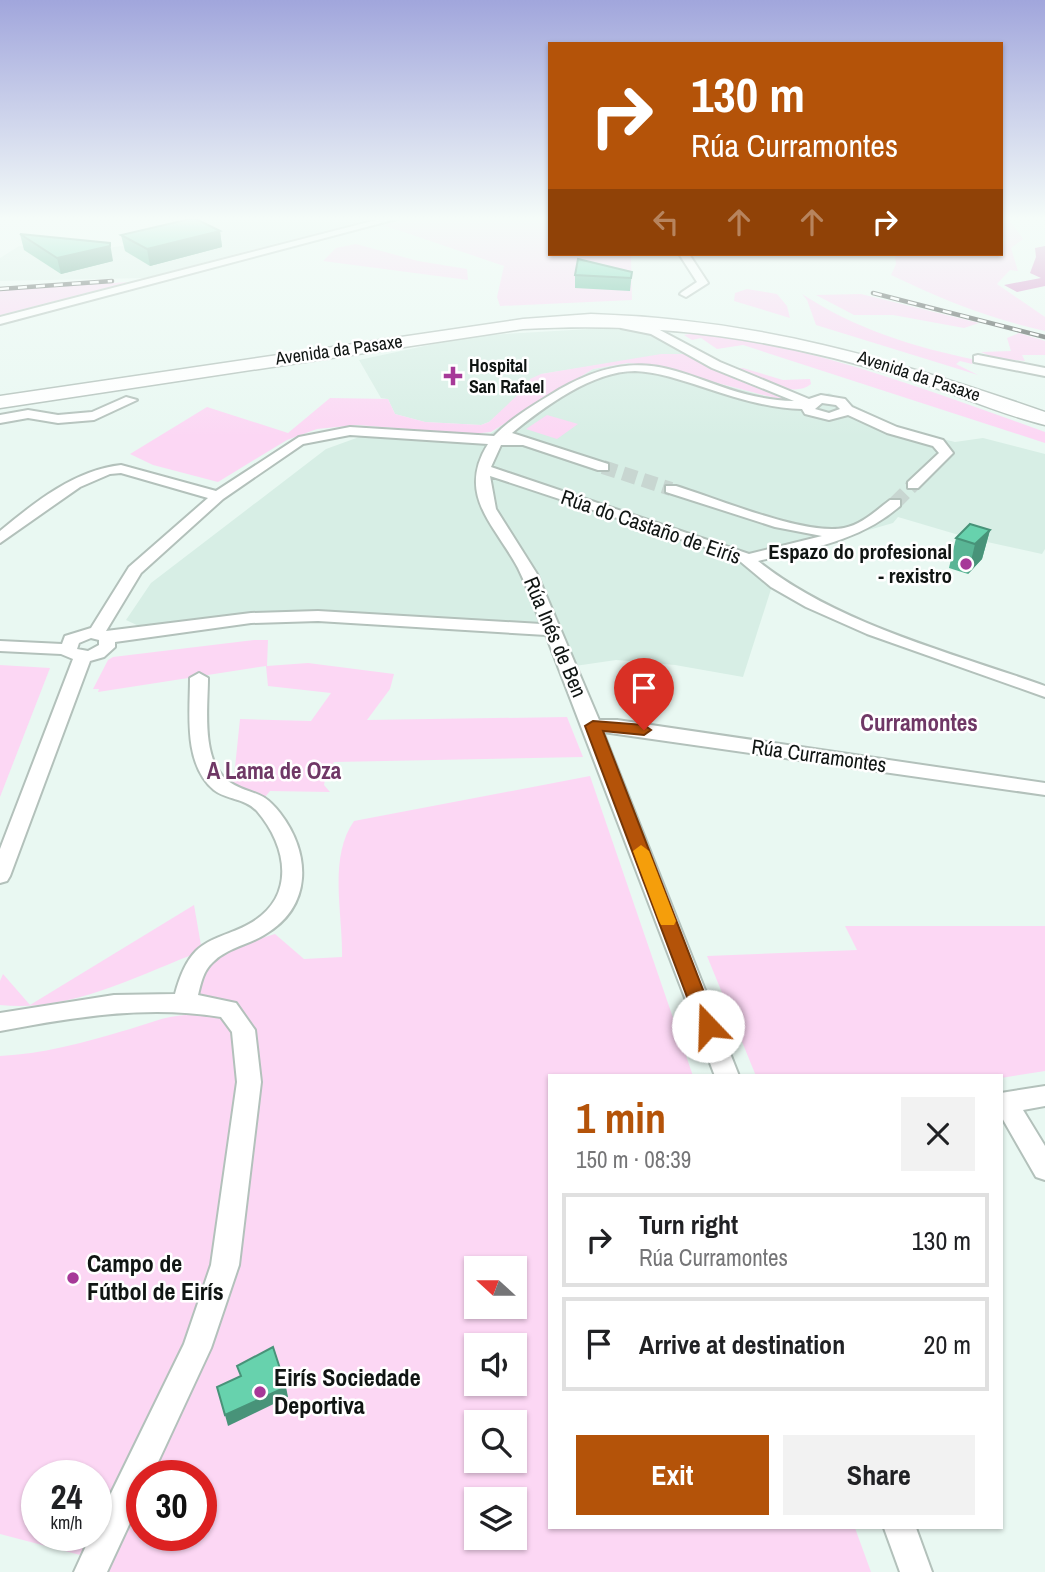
<!DOCTYPE html>
<meta charset="utf-8">
<style>
body{margin:0;font-family:"Archivo Narrow",sans-serif;background:#f2f2f2;color:#202124;height:100vh;display:flex;flex-direction:column;font-size:26px;white-space:nowrap}
*{box-sizing:border-box;margin:0}
p{font-size:23px;color:#757577}
.icon{flex:none;width:38px;height:38px;fill:none;stroke:currentColor;stroke-width:2;stroke-linecap:round;stroke-linejoin:round}
.map{position:relative;flex:1;overflow:hidden}
.panel{position:absolute;left:548px;top:1074px;width:455px;height:455px;display:flex;flex-direction:column;background:#fff;border-radius:0px;box-shadow:0 2px 5px #0004}
.panel>*{flex:none}
.guide{position:absolute;left:548px;top:42px;width:455px;height:214px;border-radius:0px;box-shadow:0 2px 5px #0004;background:#b45309;color:#fff;overflow:hidden}
.needle{width:46px;rotate:291deg}
.fabs{position:absolute;left:464px;top:1256px;display:grid;gap:14px}
.fabs a{display:grid;place-items:center;width:63px;height:63px;border-radius:0px;background:#fff;box-shadow:0 2px 5px #0004;font-size:35px}
.speed{position:absolute;left:21px;top:1460px;display:flex;gap:14px;font-size:35px;font-weight:700;text-align:center}
.speed>*{display:grid;place-content:center;width:91px;height:91px;border-radius:50%;background:#fff;box-shadow:0 2px 5px #0004;line-height:1}
.speed small{font-size:18px;font-weight:400}
.speed .limit{border:10px solid #d22;background:#fff;color:#111}
.pin{position:absolute;display:grid;place-items:center;width:60px;height:60px;color:#fff;margin:-72px -30px;border-radius:50% 50% 50% 0;rotate:-45deg;box-shadow:0 0 7px #0007}
.pin .icon{rotate:45deg}
.me{position:absolute;width:77px;margin:-38px;rotate:339deg;stroke-linejoin:round;filter:drop-shadow(0 0 5px #0008)}
.turn{display:flex;align-items:center;gap:24px;height:147px;padding:0 28px;font-size:32px}
.turn .icon{width:91px;height:91px;stroke-width:2.5}
.turn b{display:block;font-size:49px;line-height:60px}
.lanes{display:flex;align-items:center;height:66px;padding:0 28px;background:#0003;justify-content:center;gap:35px;direction:ltr}
.lanes .off{opacity:.35}
.round{display:grid;place-items:center;flex:none;width:74px;height:74px;border-radius:0px;background:#f2f2f2}
.overview{display:flex;align-items:center;justify-content:space-between;height:119px;padding:0 28px}
h1{font-size:42px;font-weight:700;line-height:52px;color:#b45309}
.action{display:flex;gap:14px;margin-top:auto;padding:14px 28px}
.action a{flex:1;height:80px;border-radius:0px;background:#b45309;color:#fff;font-size:28px;font-weight:700;line-height:80px;text-align:center}
.action a+a{background:#f2f2f2;color:#202124}
ul{padding:0;list-style:none}
li{display:flex;align-items:center;gap:21px;height:94px;margin:0 14px 10px;padding:0 14px;border:4px solid #e0e0e0;border-radius:0px}
li div{flex:1}
li b{display:block;font-size:26px}
li em{font-style:normal}
.map>svg:first-child{display:block}
.built{fill:#d7eee5}
.green{fill:#fcd7f4;fill-rule:evenodd}
.water{fill:#d891cb}
.lines{fill:none;stroke-linecap:round;stroke-linejoin:round}
.street-tunnel{stroke:#c8d6d1;stroke-width:14;stroke-dasharray:14 7;stroke-linecap:butt}
.street-casing{stroke:#b3c1bb;stroke-width:4}
.primary-casing{stroke:#b3c1bb;stroke-width:3}
.street{fill:#fff;fill-rule:evenodd}
.primary{fill:#fff;fill-rule:evenodd}
.rail-casing{stroke:#464e4b;stroke-width:4.5}
.rail{stroke:#fff;stroke-width:2.5;stroke-dasharray:9;stroke-linecap:butt}
.wall{fill:#59b595}
.shaded-wall{fill:#489379}
.building{fill:#67d2ad;stroke:#489379;stroke-width:2}
.route{fill:#b45309;stroke:#753606;stroke-width:2}
.slow{fill:#f59e0b}
.poi-dot{fill:#a63998;stroke:#fff;stroke-width:2.5}
.labels{text-anchor:middle;stroke-width:5;stroke-linejoin:round;paint-order:stroke}
.far-street-label{font-size:18px;fill:#101513;stroke:#fff}
.far-poi-label{font-size:18px;font-weight:bold;fill:#101513;stroke:#fff;text-anchor:start}
.street-label{font-size:21px;fill:#101513;stroke:#fff}
.poi-label{font-size:21px;font-weight:bold;fill:#101513;stroke:#fff;text-anchor:end}
.neighbourhood-label{font-size:23px;font-weight:bold;fill:#6f3866;stroke:#fff}
.near-poi-label{font-size:24px;font-weight:bold;fill:#101513;stroke:#fff;text-anchor:start}
</style>
<div class="map">
<svg width="1045" height="1572" viewBox="0 0 1045 1572">
<rect width="100%" height="100%" fill="#e9f8f2"/>
<!-- built -->
<g class="built">
<path d="M211,217H359L366,220L145,278L0,281V258L19,246L90,250L130,245L193,228Z"/>
<path d="M623,327L662,337L688,354L661,355L541,374L531,388L489,422L481,425L425,422L395,414L388,399L381,398L359,360L471,336Z"/>
<path d="M628,363L652,366L792,403L829,393L902,429L955,442L983,438L1045,454V549L1042,554L969,538L898,517L893,523L747,565L772,586L743,677L675,665L616,660L568,667L552,630L375,615L143,628L126,620L151,583L326,449L362,436L477,444L518,413L593,369Z"/>
</g>
<!-- green -->
<g class="green">
<path d="M415,217H549L550,254H631L632,300L500,306L497,297L504,266L383,225Z"/>
<path d="M1001,217H1008L1023,239L1011,248L1018,271L1010,270L997,284L1045,317V331C990,319 941,299 891,275L896,264L895,254H1001L1005,239L1001,234Z"/>
<path d="M356,244L418,261L467,269L468,280L323,261L336,248Z"/>
<path d="M129,282L0,315V290Z"/>
<path d="M747,289L777,294L787,306L790,318L734,301L735,293Z"/>
<path d="M802,294C855,329 914,347 976,360L972,364L960,361L956,364L978,375L816,325L807,300Z"/>
<path d="M861,294L979,323L964,328L893,315H854L816,295Z"/>
<path d="M700,332C818,348 933,392 1045,432V443L743,345L717,349L701,338L692,340L684,335Z"/>
<path d="M1019,333L1045,341V355H1022L1025,361L995,358L981,352L1011,351L1007,338Z"/>
<path d="M661,354H688L735,379L794,403L653,366L628,363L593,369L491,432L471,434L357,425L317,429L287,440L218,482L153,465L130,454L207,407L288,433L330,398L388,399L395,414L425,422L481,425L489,422L524,389L531,388L530,379L541,374Z"/>
<path d="M734,368H743L783,380L810,379L811,384C792,400 753,376 734,368Z"/>
<path d="M547,415L578,424L557,439L526,429Z"/>
<path d="M254,640H268L267,666L308,663L394,674L390,689L367,720L567,717L583,757L334,762L326,774L324,785L330,792L270,791L265,797L219,779L234,777L240,719L311,721L331,693L268,686L266,666L98,692L99,689H93L108,660L113,657Z"/>
<path d="M0,665L50,668L0,797Z"/>
<path d="M590,776L693,1076H550V1528H855L871,1572H104L107,1562L0,1534V1056C42,1054 82,1043 123,1031C146,1025 160,1017 185,1015C212,956 213,953 275,934L304,959L342,957C343,914 328,858 354,821ZM476,1269H514V1307H476ZM476,1346H514V1384H476ZM476,1423H514V1461H476ZM37,1475H96V1535H37ZM142,1475H201V1535H142ZM476,1500H514V1538H476Z"/>
<path d="M194,905L202,951C138,975 69,1013 0,1005V981L3,974L30,1005Z"/>
<path d="M845,926H1045V1071L1001,1078L756,1076L707,956L857,950Z"/>
</g>
<!-- water -->
<path class="water" d="M1045,246V286L1017,292L1004,285L1041,278L1030,273L1036,257L1035,248Z"/>
<g class="lines">
<!-- street-tunnel -->
<g class="street-tunnel">
<path d="M603,467L671,489"/>
<path d="M895,503L913,485"/>
</g>
<!-- street casing -->
<g class="street-casing">
<g id="street">
<path d="M388,217H404L0,324V317Z"/>
<path d="M679,254H689L708,283L686,297L680,294L682,292L697,282Z"/>
<path d="M625,323L658,329L720,362L809,399L821,395L845,399L852,407L897,427L943,440L953,453L918,488H908V482L939,453L933,446L887,433L848,415L829,420L805,414L802,409C768,408 736,398 703,387C681,380 659,372 635,371C592,371 544,407 512,433L608,464V470H598L523,445H501L491,467L749,554L822,536L775,527L666,492V486H676C716,498 805,536 844,528C861,525 877,510 890,500H900V506C860,541 809,549 758,561C837,624 950,652 1045,686V697L867,634L806,607L771,587L735,557L490,476L496,509L537,574L599,720H617L1045,783V795L603,732L739,1076H715L546,635L318,621L251,623L115,642V647L104,657L90,661L10,876L7,881L0,883V849L73,659L61,654L0,651V641L62,644L65,636L91,628L129,567L208,498L121,473L110,474L80,487L0,543V531C35,502 75,470 121,465L216,491L299,437L350,427L494,436C512,417 537,403 560,389C664,330 698,399 794,401L712,368L651,334L621,328V324ZM822,403L836,405L840,409L829,413L815,409ZM350,435L488,444C456,495 495,525 518,568C527,586 534,606 541,624L318,611L251,613L106,631L141,573L223,499L303,444ZM91,638L99,640V645L88,651L77,649L79,643Z"/>
<path d="M978,355L1045,368V376L974,362V356Z"/>
<path d="M126,397L137,400L94,420L58,423L28,418L0,423V415L28,410L58,415L92,412Z"/>
<path d="M199,673L208,678C208,708 200,764 231,783C253,796 261,789 280,813C311,853 313,907 264,935C248,945 227,948 213,962C203,971 201,983 198,995L236,1003L255,1030L261,1082L239,1265L211,1348L152,1475H142V1497L107,1572H74L91,1535H96V1524L184,1344L211,1265L237,1082L232,1032L221,1017C146,1005 74,1017 0,1031V1013L114,995L175,994C179,979 185,962 196,951C210,937 232,934 249,924C296,898 288,847 257,811C245,798 227,800 214,790C183,764 190,713 190,678Z"/>
<path d="M1045,1086V1106L1023,1110L1045,1146V1180L1036,1177L1001,1116V1093Z"/>
<path d="M884,1528H916L932,1572H900Z"/>
</g>
</g>
<!-- primary casing -->
<g class="primary-casing">
<path id="primary" d="M591,314C756,319 890,358 1045,412V425C999,414 955,393 909,379C777,339 662,321 523,329L0,408V396L523,319Z"/>
</g>
<!-- street -->
<use href="#street" class="street"/>
<!-- primary -->
<use href="#primary" class="primary"/>
<!-- rail casing -->
<g class="rail-casing">
<g id="rail">
<path d="M0,289L112,281"/>
<path d="M873,293L1045,337"/>
</g>
</g>
<!-- rail -->
<use href="#rail" class="rail"/>
</g>
<!-- wall -->
<g class="wall">
<path d="M220,231L222,247L150,266L125,251L121,235Z"/>
<path d="M20,234L113,261L61,274L24,250Z"/>
<path d="M632,272L630,291L575,288V275Z"/>
<path d="M990,530L982,559L968,574L949,568L956,538Z"/>
</g>
<!-- shaded-wall -->
<g class="shaded-wall">
<path d="M220,231L222,247L150,266L147,249Z"/>
<path d="M110,243L113,261L61,274L57,258Z"/>
<path d="M990,530L982,559L968,574L975,544Z"/>
<path d="M286,1387L288,1397L228,1426L225,1415Z"/>
</g>
<!-- building -->
<g class="building">
<path d="M194,218L220,231L147,249L121,235Z"/>
<path d="M20,234L110,243V246L57,258Z"/>
<path d="M578,259L632,272L631,278L575,275Z"/>
<path d="M970,524L990,530L975,544L956,538Z"/>
<path d="M273,1347L286,1387L225,1415L217,1387L241,1376L237,1366Z"/>
</g>
<!-- sky -->
<linearGradient id="sky" x2="0" y2="1"><stop stop-color="#a1a6dc"/><stop offset="0.5" stop-color="#f5fcf9"/><stop offset="1" stop-color="#f5fcf9" stop-opacity="0"/></linearGradient>
<rect width="1045" height="437" fill="url(#sky)"/>
<!-- route -->
<path class="route" d="M593,721L644,725L651,730L644,735L603,731L717,1026L715,1032H701L698,1026L585,726Z"/>
<!-- slow -->
<path class="slow" d="M641,845L649,851L676,921L674,925H661L659,921L633,851Z"/>
<!-- markers -->
<g class="poi-dot">
<path d="M449.5 365.5h7v7h7v7h-7v7h-7v-7h-7v-7h7z"/>
<circle cx="966" cy="564" r="7"/>
<circle cx="73" cy="1278" r="7"/>
<circle cx="260" cy="1392" r="7"/>
</g>
<g class="labels">
<!-- far-street labels -->
<g class="far-street-label">
<text transform="translate(339 350) rotate(-8)" y="6">Avenida da Pasaxe</text>
<text transform="translate(919 376) rotate(18)" y="6">Avenida da Pasaxe</text>
</g>
<!-- far-poi labels -->
<g class="far-poi-label">
<text x="469" y="372">Hospital<tspan x="469" dy="21">San Rafael</tspan></text>
</g>
<!-- street labels -->
<g class="street-label">
<text transform="translate(651 527) rotate(19)" y="7">Rúa do Castaño de Eirís</text>
<text transform="translate(555 637) rotate(67)" y="7">Rúa Inés de Ben</text>
<text transform="translate(819 756) rotate(8)" y="7">Rúa Curramontes</text>
</g>
<!-- poi labels -->
<g class="poi-label">
<text x="952" y="559">Espazo do profesional<tspan x="952" dy="24">- rexistro</tspan></text>
</g>
<!-- neighbourhood labels -->
<g class="neighbourhood-label">
<text x="919" y="731">Curramontes</text>
<text x="274" y="779">A Lama de Oza</text>
</g>
<!-- near-poi labels -->
<g class="near-poi-label">
<text x="87" y="1272">Campo de<tspan x="87" dy="28">Fútbol de Eirís</tspan></text>
<text x="274" y="1386">Eirís Sociedade<tspan x="274" dy="28">Deportiva</tspan></text>
</g>
</g>
</svg>
<div class="fabs">
<a><svg class="needle" viewBox="-14 -14 28 28"><path d="M0-13l5 13h-10z" fill="#e53935"/><path d="M0 13l5-13h-10z" fill="#757577"/></svg></a>
<a><svg class="icon" aria-label="sound" viewBox="0 0 24 24"><path d="M4 9h4l5-4v14l-5-4H4zM17 9q2 3 0 6"/></svg></a>
<a><svg class="icon" aria-label="search" viewBox="0 0 24 24"><circle cx="10" cy="10" r="6"/><path d="M15 15l6 6"/></svg></a>
<a><svg class="icon" aria-label="layers" viewBox="0 0 24 24"><path d="M12 4l9 5-9 5-9-5zM3 14l9 5 9-5"/></svg></a>
</div>
<div class="speed"><div>24<small>km/h</small></div><div class="limit">30</div></div>
<div class="pin" style="left:644px;top:730px;background:#d93025"><svg class="icon" aria-label="arrive" viewBox="0 0 24 24"><path d="M6 21V4h12l-3 4 3 4H6"/></svg></div>
<svg class="me" style="left:708px;top:1026px" viewBox="-20 -20 40 40"><circle r="19" fill="#fff"/><path d="M0-13L10 11 0 6-10 11z" fill="#b45309"/></svg>
<div class="guide">
<div class="turn"><svg class="icon" aria-label="right" viewBox="0 0 24 24"><path d="M7 20v-9h11M14 6l5 5-5 5"/></svg><div><b>130 m</b>Rúa Curramontes</div></div>
<div class="lanes"><svg class="icon off" aria-label="left" viewBox="0 0 24 24"><path d="M17 20v-9H6M10 6l-5 5 5 5"/></svg><svg class="icon off" aria-label="ahead" viewBox="0 0 24 24"><path d="M12 20V5M6 11l6-6 6 6"/></svg><svg class="icon off" aria-label="ahead" viewBox="0 0 24 24"><path d="M12 20V5M6 11l6-6 6 6"/></svg><svg class="icon" aria-label="right" viewBox="0 0 24 24"><path d="M7 20v-9h11M14 6l5 5-5 5"/></svg></div>
</div>
<section class="panel">
<div class="overview"><div><h1>1 min</h1><p>150 m · 08:39</p></div><a class="round"><svg class="icon" aria-label="close" viewBox="0 0 24 24"><path d="M6 6l12 12M18 6L6 18"/></svg></a></div>
<ul>
<li><svg class="icon" aria-label="right" viewBox="0 0 24 24"><path d="M7 20v-9h11M14 6l5 5-5 5"/></svg><div><b>Turn right</b><p>Rúa Curramontes</p></div><em>130 m</em></li>
<li><svg class="icon" aria-label="arrive" viewBox="0 0 24 24"><path d="M6 21V4h12l-3 4 3 4H6"/></svg><div><b>Arrive at destination</b></div><em>20 m</em></li>
</ul>
<div class="action"><a>Exit</a><a>Share</a></div>
</section>
</div>
